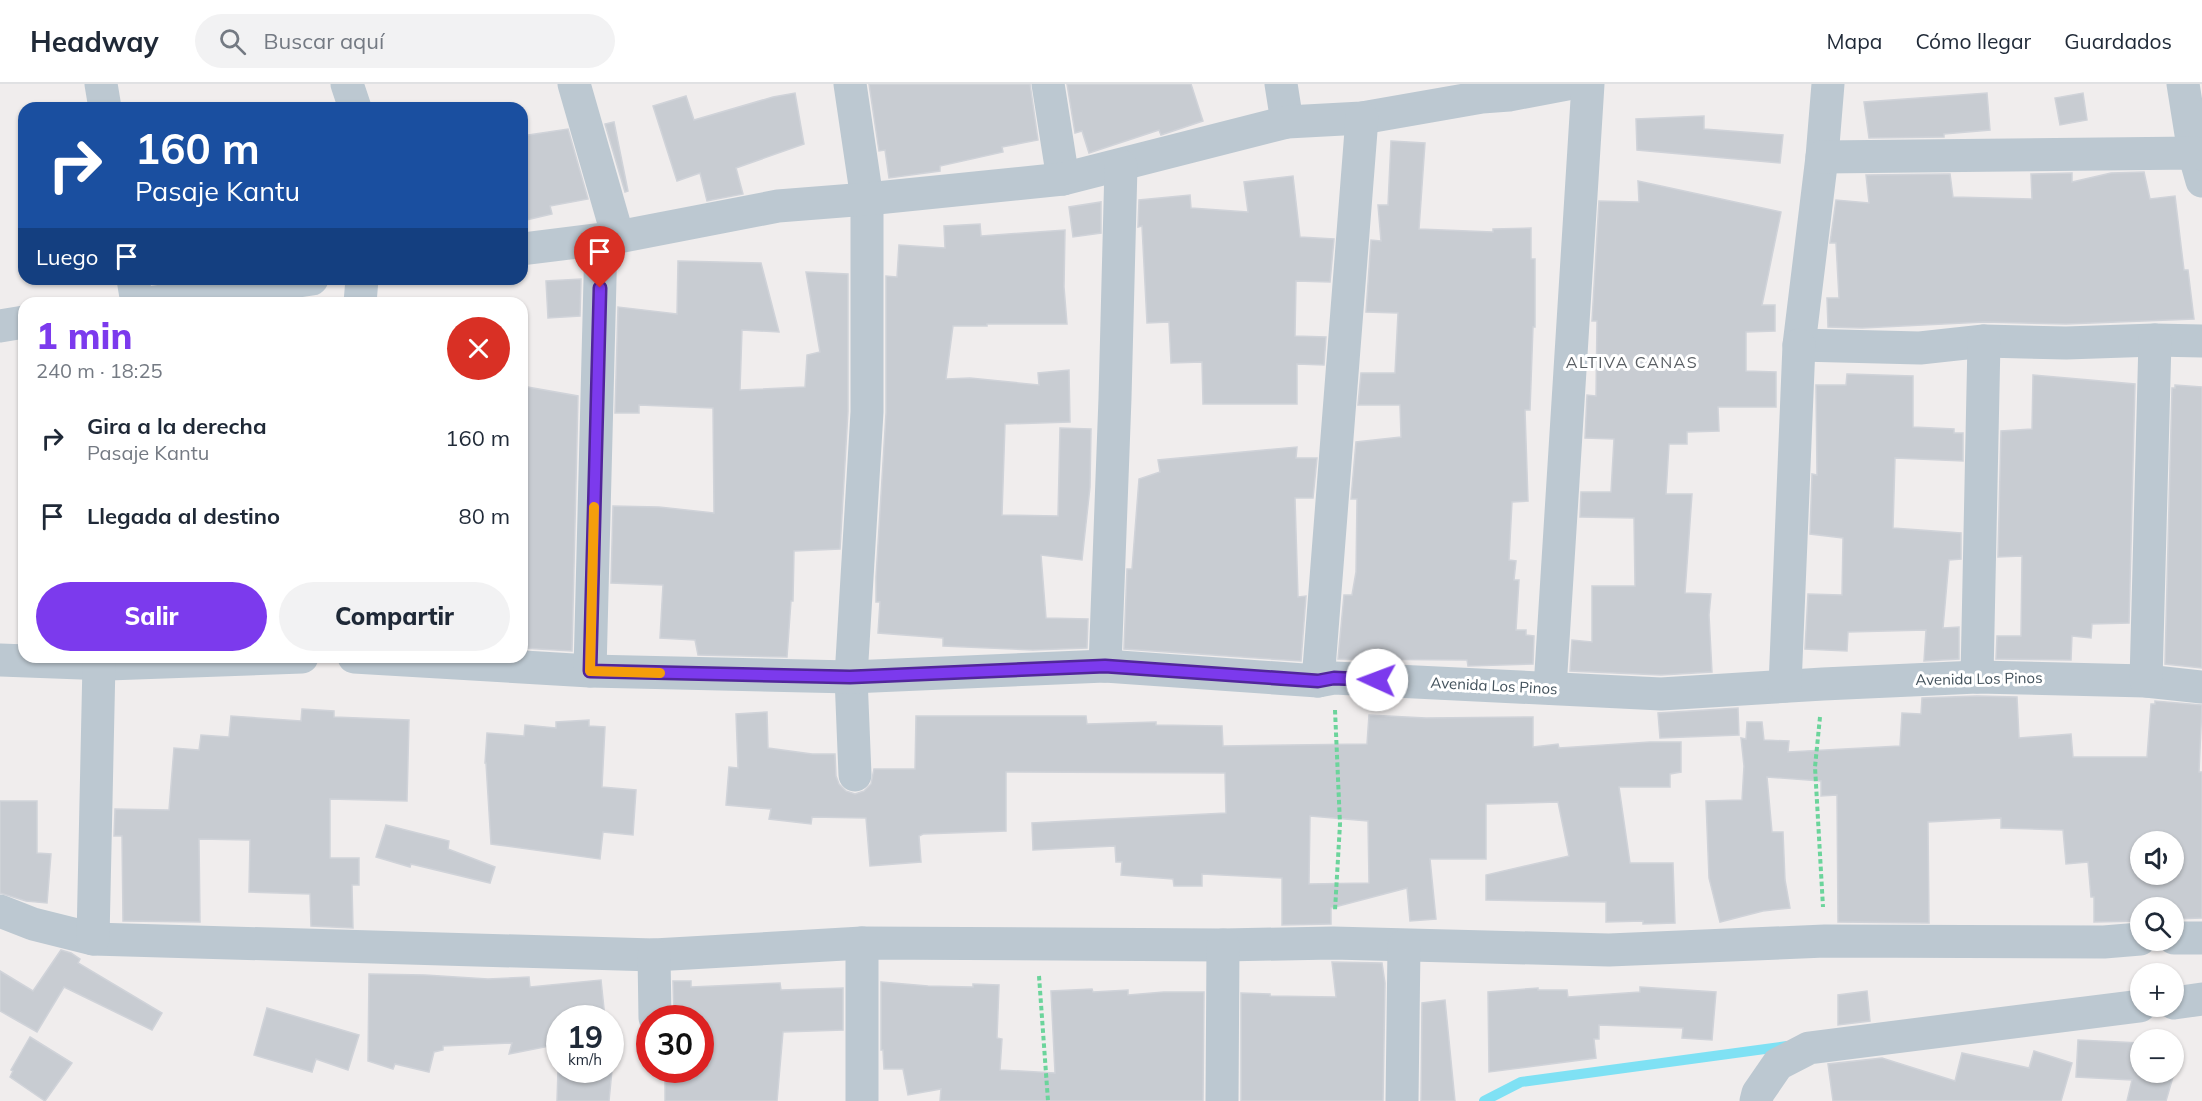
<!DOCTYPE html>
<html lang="es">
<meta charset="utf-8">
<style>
body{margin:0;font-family:Mulish,sans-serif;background:#f2f2f3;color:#1f2937;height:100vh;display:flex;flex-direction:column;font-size:22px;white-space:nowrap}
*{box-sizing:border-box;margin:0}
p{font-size:20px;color:#747a83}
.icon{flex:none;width:33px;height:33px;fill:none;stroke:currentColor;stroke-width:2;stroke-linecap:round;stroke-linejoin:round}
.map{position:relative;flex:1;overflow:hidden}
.sheet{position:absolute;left:18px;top:213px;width:510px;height:366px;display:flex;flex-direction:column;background:#fff;border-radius:18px;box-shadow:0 2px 4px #0004}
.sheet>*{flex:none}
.hud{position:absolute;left:18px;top:18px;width:510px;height:183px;border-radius:18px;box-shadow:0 2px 4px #0004;background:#1a4fa0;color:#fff;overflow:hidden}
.tools{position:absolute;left:2130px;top:747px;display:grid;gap:12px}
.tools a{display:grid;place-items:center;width:54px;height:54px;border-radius:50%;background:#fff;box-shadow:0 2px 4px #0004;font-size:30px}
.speed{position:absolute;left:546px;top:921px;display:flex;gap:12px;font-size:30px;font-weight:700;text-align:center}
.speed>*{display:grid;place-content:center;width:78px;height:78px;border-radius:50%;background:#fff;box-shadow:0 2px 4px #0004;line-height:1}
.speed small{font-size:15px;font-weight:400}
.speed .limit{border:9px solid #d22;background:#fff;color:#111}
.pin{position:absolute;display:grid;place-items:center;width:51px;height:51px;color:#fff;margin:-62px -26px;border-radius:50% 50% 50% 0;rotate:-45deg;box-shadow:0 0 6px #0007}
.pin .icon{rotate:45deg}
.me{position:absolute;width:66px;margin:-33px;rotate:272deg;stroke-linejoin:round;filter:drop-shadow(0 0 4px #0008)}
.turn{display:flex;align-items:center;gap:21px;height:126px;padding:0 18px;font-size:27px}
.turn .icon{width:78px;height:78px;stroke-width:2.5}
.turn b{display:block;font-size:42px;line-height:51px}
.then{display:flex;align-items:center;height:57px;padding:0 18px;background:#0003;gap:12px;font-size:22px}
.round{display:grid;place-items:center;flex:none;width:63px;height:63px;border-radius:32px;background:#f2f2f3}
.overview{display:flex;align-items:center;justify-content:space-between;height:102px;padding:0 18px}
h1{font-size:36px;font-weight:800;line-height:45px;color:#7c3aed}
.button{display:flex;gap:12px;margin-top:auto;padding:12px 18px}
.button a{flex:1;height:69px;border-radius:36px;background:#7c3aed;color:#fff;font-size:24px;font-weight:800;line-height:69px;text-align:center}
.button a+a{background:#f2f2f3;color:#1f2937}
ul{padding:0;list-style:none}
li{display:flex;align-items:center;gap:18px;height:78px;padding:0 18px}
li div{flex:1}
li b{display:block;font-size:22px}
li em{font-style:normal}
header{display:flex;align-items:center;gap:36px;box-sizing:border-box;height:84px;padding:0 30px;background:#fff;border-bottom:2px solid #e0e1e3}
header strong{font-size:28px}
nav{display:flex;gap:33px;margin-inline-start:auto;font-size:21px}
.search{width:420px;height:54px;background:#f2f2f3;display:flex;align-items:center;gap:15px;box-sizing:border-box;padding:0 21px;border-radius:33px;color:#747a83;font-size:22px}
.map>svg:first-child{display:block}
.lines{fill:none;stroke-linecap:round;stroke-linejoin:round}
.stream{stroke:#7fe1f4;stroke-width:10}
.building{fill:#c8ccd2;stroke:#d0d3d9;stroke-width:1.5;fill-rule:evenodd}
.path{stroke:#6bd49b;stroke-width:4;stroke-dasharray:4.5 3;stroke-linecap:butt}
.street{stroke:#bcc8d1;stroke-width:33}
.route-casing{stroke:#51269a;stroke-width:15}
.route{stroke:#7c3aed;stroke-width:10}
.slow{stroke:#f59e0b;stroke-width:10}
.labels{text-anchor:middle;stroke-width:6;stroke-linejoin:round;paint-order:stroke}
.street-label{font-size:15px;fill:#43525c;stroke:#fff}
.neighbourhood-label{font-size:16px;letter-spacing:1.5px;fill:#595e63;stroke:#fff}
</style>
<header>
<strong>Headway</strong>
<div class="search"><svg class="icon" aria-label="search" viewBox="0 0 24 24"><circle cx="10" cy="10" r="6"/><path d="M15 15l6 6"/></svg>Buscar aquí</div>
<nav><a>Mapa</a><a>Cómo llegar</a><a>Guardados</a></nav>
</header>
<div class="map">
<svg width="2202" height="1017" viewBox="0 0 2202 1017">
<rect width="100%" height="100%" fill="#f0eded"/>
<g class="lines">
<!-- stream -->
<path class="stream" d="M1484,1017L1521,998L1787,962"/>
</g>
<!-- building -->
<g class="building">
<path d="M869,0H1030L1038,56L1002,63L1003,68L940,82V87L889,94L885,66L879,67Z"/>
<path d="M1067,0H1191L1203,37L1161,51L1159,46L1089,69L1082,47L1075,49Z"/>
<path d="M795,9L804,60L736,84L743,110L707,117L700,89L677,97L653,22L686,12L694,36L773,13Z"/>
<path d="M1987,9L1990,46L1944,50V53L1869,54L1864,18Z"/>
<path d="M2083,9L2087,36L2060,41L2055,14Z"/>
<path d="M1704,32V45L1783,51L1780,79L1637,66L1636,35Z"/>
<path d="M614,38L628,107L625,108L605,40Z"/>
<path d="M568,45L588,115L550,122L552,130L522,137V52Z"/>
<path d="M1391,57L1425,59L1419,145L1493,148V145L1531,144V175H1535V243H1533L1530,326H1525L1528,417L1512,418L1509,476L1516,477L1514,496H1519L1516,546H1526V551L1534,552L1533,580L1468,582L1467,576L1338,575L1344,511H1352L1356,488L1357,415H1351L1356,358L1401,353L1400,321H1358L1361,289H1395L1398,229L1366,228L1371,156L1381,157L1378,121H1388Z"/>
<path d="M2144,88L2150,115L2175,112L2184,186H2188L2194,235L2066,240L1984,238L1862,244L1828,243L1827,214H1839L1836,159H1830L1836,116L1869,119L1866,91L1950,90L1953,113L2032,115L2031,90L2072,89V98L2111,89Z"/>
<path d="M1293,92L1300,153L1334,155L1330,198L1296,197L1295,252L1326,253L1324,281L1297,280V320H1203L1202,278L1171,279L1169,238L1147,239L1142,142L1138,143L1139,116L1190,111L1191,124L1248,128L1244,98Z"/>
<path d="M1638,97L1781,128L1762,221H1775V247L1746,248V287L1776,288V323H1718L1719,347L1687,348V360H1669L1666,410H1692L1685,509L1711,510L1709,531L1712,588L1661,591L1570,587L1572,556L1592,558V502H1635L1634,434L1580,433L1581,408H1611L1614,355L1585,354L1587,311L1596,312L1597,237H1592L1599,117L1639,118Z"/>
<path d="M1101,118V149L1073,153L1069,123Z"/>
<path d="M980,140L981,152L1065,146L1064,203L1067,240H987V242H953L946,295L970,294L1039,301L1038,289L1069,286L1070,338L1005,340L1002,431L1058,432L1060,344L1091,345L1090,403L1082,476L1041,471L1046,534L1088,535L1087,564L1033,566L943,562V554L878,549L880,518H876V493L886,329V192L897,193L899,161L945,164L944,142Z"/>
<path d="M678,177L761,179L779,248L742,246L740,306L805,303L807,271L820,268L806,188L848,190V327L840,465L794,467L793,517H791L787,573L698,571L695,556L660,554L663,501L611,499L613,422L659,423L714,429L713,324L639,321V329H615L618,223L677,230Z"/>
<path d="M581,195L580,232L548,234L546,197Z"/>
<path d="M1847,290L1913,292V343L1954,345V349H1963V377L1895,374L1893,444L1961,449V475L1949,476L1943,544L1959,543V575L1924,577L1926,546L1848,548L1847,567L1805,565L1808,510L1842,511L1843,454L1810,450L1812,390L1817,391L1816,301H1846Z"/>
<path d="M2033,291L2135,300L2129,539L2092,540L2091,554L2072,552L2071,576L1996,575L1997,552H2021L2022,472L1998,473L2001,347L2032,345Z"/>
<path d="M2175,301L2202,303V584L2165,580L2172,304H2175Z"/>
<path d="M522,302L578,312L572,567L522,564Z"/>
<path d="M1297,363L1296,374H1317L1313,414H1295L1298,513L1306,512L1301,577L1124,565L1127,485H1132L1139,395L1160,388L1158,376Z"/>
<path d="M1977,612L2017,613L2019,654L2071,650L2073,673H2147L2151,620H2155V617L2202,621L2199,688H2202V834L2174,835V824H2140V837L2094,838V813H2091L2088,778L2066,780L2063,746L2001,744V734L1928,738L1929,839L1838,838L1837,711L1821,712V697L1767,693L1772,748H1783L1785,796L1790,824L1763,827L1720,838L1709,794L1706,717L1742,716L1744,682L1741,654L1746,655L1747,638H1762L1764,656L1789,657L1788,668L1900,662L1902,629L1921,630L1922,614ZM2140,758H2174V790H2140Z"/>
<path d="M1738,624L1739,651L1660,654L1658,629Z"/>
<path d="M302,625L334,627V633L409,636L407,717L330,715V774H359V801H352L353,844L311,842L310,810L249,808L250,756L199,755L200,838L123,837L122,752H114L115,725L169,726L174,664L199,666L201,651L229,653L231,632L301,637Z"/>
<path d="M767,628L768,664L812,670H835L836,692L839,700L846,707L855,710L864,707L871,700L874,685H915L916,632H1086L1087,640L1156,638V641L1222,642L1223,662L1367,660L1369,631L1426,634L1533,633V663L1558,660L1559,664L1650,658H1681V688L1670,690V703H1619L1630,779H1673L1675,839L1643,840V837L1606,838V818L1486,816V791L1569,772L1558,718L1486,720V775H1430L1436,835L1410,837L1407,804L1331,824V840L1282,841V794L1202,790V802H1174L1173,795L1121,791L1122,778H1116L1115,762L1033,766L1032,739L1226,729L1225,689L1006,688V747L923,750L919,752L921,778L870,782L866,734L812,733L811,740L769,735L771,725L726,721L729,683L738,684L736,630ZM1310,732L1368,737L1369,799L1309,800Z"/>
<path d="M589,636V642L605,643L602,703L636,706L633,751L603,748L600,775L491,760L486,679H485L487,649L524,652L525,641L556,644V638Z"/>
<path d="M0,717H37V769L51,770L47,819L26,817L0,809Z"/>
<path d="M386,741L449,757L448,765L495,783L490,799L411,780L410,783L376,773Z"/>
<path d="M61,866L71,869L80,875L78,879L162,929L152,946L64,903L37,948L0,927V887L33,907Z"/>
<path d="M1332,878L1382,879L1385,899L1383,1017H1241V909L1270,910V912L1336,913Z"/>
<path d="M369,890L425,891L488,895L529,893L530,903L601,896L605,934H560V960L509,970L512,959L443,962V966L434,968L429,988L395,980L393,985L368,977Z"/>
<path d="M673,897H691V903L780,899L781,906L843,904V946L783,948L777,1017H665V986H700V934H674Z"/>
<path d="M881,898L928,902L973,903V900L999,901L997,954L1002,955L1000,986L1055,989L1051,907L1092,905L1093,908L1128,906V911L1164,908H1204L1203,1017H940L941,1005L908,1011L903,985H884L883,966H881Z"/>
<path d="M1640,903L1716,908L1712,956L1682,954L1683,944L1599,941V955H1594L1596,974L1489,988L1488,908L1538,904V906H1567L1568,913L1640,908Z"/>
<path d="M1867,907L1870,937L1838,941V911Z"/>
<path d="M1445,916L1455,1017H1421L1422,919Z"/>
<path d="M267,924L359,951L348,986L316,975L312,988L254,971Z"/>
<path d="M30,953L72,979L45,1017L10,993L13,987L11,986Z"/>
<path d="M2078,956L2140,959V988H2174V963L2181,965L2166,1017H2127L2132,996L2076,993Z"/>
<path d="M2034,967L2072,979L2061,1017H1833L1828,980L1882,974L1955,997L1962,969L2029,984Z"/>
<path d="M558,986H612L609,1017H557Z"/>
</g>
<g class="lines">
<!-- path -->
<g class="path">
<path d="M1335,626L1340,740L1335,826"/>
<path d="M1820,633L1815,683L1823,823"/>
<path d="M1039,892L1048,1017"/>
</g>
<!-- street -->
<g class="street">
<path d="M101,0L105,24"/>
<path d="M347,0L355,24"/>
<path d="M574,0L618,153"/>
<path d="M850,0L867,115V328L851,593L855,691"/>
<path d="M1048,0L1063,95"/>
<path d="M1281,0L1287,38"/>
<path d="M1828,0L1822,73L1799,261L1920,264L1984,257L2066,259L2155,256L2202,257"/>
<path d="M2183,0L2194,69L2202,97"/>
<path d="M1822,73L2194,69L2202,70"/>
<path d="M522,165L618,153L778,122L867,115L1063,95L1287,38L1362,34L1482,13L1509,11L1567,0"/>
<path d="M133,195L137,219"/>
<path d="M148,219L312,195"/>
<path d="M360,219L362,195"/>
<path d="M0,242L24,238"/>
<path d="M354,573L590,587L851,593L1105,582L1318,597L1334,594L1661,610L1823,600L1977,593L2146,597L2202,603"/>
<path d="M0,576L108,580L302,573"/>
<path d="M1105,582L1115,314L1121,82"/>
<path d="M590,587L601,156"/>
<path d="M1977,593L1984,257"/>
<path d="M1318,597L1362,34"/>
<path d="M2146,597L2155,256"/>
<path d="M1785,602L1799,261"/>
<path d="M1550,604L1588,0"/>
<path d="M0,827L33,840L93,855L654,871L862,859L1223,861L1333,859L1609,866L1825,857L2104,858L2140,855"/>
<path d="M2174,854H2202"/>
<path d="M93,855L99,579"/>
<path d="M654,871L655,934"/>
<path d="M2174,919L2202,915"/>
<path d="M862,1017V859"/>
<path d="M1222,1017L1223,861"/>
<path d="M1402,1017L1404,862"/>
<path d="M1756,1017L1758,1009L1778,980L1809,964L2140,922"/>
</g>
</g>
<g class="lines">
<!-- route casing -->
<g class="route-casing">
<path id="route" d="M600,204L590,587L850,593L1105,582L1318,597L1334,594L1377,596"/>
</g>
<!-- route -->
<use href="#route" class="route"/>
<!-- slow -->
<path class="slow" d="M594,423L590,587L660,589"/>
</g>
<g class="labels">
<!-- street labels -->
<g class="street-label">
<text transform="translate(1979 595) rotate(-1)" y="5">Avenida Los Pinos</text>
<text transform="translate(1494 602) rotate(3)" y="5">Avenida Los Pinos</text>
</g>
<!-- neighbourhood labels -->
<g class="neighbourhood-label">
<text x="1632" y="284">ALTIVA CANAS</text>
</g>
</g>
</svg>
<div class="tools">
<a><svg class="icon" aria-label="sound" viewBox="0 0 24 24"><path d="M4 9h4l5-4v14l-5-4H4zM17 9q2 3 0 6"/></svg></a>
<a><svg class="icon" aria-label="search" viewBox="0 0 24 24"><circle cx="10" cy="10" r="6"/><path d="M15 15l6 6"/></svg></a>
<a>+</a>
<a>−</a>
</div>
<div class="speed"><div>19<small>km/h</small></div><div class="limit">30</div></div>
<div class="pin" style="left:600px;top:204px;background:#d93025"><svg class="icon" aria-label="arrive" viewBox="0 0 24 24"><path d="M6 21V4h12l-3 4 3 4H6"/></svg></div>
<svg class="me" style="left:1377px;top:596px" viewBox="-20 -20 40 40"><circle r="19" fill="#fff"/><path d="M0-13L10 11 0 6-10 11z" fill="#7c3aed"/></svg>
<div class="hud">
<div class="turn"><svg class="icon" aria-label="right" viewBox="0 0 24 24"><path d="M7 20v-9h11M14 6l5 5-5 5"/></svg><div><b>160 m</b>Pasaje Kantu</div></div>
<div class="then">Luego<svg class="icon" aria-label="arrive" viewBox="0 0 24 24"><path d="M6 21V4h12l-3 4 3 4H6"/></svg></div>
</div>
<section class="sheet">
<div class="overview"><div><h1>1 min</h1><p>240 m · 18:25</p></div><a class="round" style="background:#d93025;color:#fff"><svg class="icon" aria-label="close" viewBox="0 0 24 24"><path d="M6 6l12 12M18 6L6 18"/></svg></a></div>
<ul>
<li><svg class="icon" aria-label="right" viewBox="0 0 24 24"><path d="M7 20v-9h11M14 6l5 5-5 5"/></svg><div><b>Gira a la derecha</b><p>Pasaje Kantu</p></div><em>160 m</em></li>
<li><svg class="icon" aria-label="arrive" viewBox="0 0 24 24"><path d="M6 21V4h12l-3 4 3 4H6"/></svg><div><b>Llegada al destino</b></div><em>80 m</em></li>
</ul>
<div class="button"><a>Salir</a><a>Compartir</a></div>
</section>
</div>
